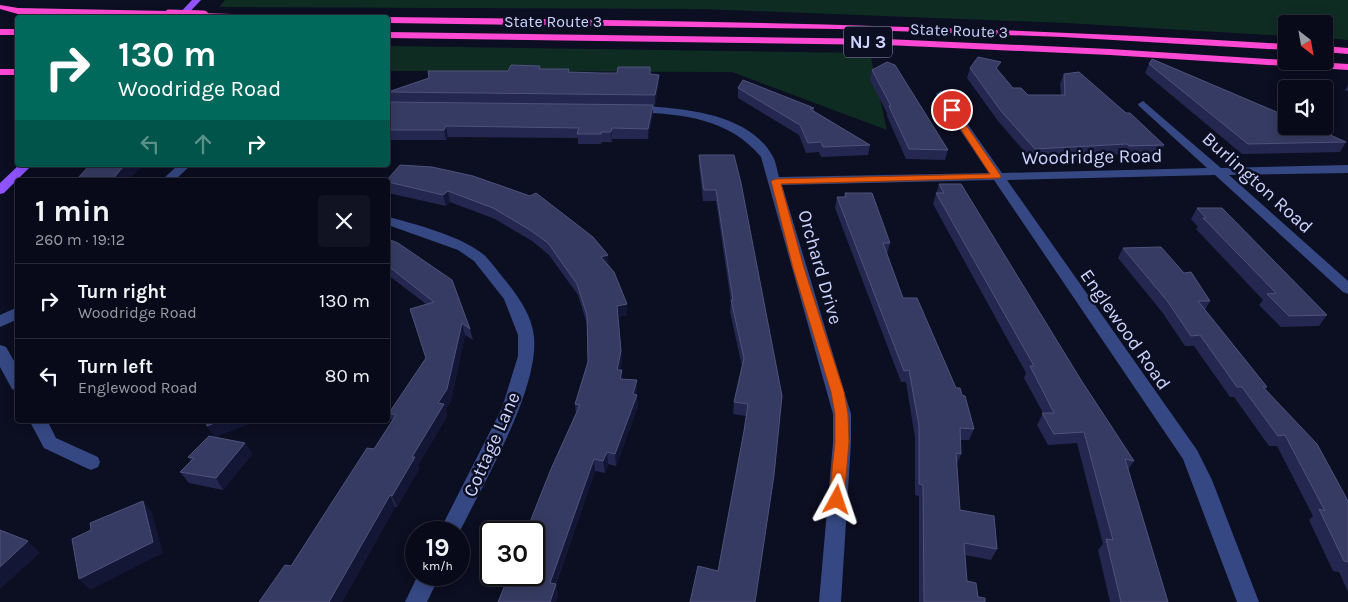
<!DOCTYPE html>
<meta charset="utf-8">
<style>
body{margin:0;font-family:Karla,sans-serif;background:#121322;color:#f1f3f6;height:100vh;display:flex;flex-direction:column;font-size:19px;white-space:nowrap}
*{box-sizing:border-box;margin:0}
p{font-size:16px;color:#999aa2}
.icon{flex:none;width:28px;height:28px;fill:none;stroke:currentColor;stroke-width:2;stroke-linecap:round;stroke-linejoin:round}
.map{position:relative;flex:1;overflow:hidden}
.sheet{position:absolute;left:15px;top:178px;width:375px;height:245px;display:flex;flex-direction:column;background:#090a19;border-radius:5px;box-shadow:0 2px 12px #0003,0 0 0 1px #292b38}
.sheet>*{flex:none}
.top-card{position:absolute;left:15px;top:15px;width:375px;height:152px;border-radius:5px;box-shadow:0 2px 12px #0003,0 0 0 1px #292b38;background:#00695c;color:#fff;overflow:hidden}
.needle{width:32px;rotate:149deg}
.controls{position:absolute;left:1278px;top:15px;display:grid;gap:10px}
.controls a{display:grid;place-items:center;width:55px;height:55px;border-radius:5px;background:#090a19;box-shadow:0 2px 12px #0003,0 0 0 1px #292b38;font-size:25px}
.speed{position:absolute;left:405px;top:521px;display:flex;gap:10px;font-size:25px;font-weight:700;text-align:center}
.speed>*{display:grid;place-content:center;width:65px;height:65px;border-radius:50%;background:#090a19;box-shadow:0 2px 12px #0003,0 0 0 1px #292b38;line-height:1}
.speed small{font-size:12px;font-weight:400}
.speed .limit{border:2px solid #111;border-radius:8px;background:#fff;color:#111}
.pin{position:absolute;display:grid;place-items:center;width:42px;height:42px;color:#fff;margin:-21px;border:2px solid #fff;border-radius:50%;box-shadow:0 1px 5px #0007}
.me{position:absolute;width:55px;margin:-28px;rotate:5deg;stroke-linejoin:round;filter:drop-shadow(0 0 4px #0008)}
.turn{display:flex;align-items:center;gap:18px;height:105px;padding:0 20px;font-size:22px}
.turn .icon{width:65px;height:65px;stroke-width:2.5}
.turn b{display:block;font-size:35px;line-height:42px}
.lanes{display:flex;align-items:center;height:48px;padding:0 20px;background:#0003;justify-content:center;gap:25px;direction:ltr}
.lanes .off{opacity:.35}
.round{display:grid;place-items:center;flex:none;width:52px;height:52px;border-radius:5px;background:#121322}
.head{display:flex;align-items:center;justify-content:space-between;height:85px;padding:0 20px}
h1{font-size:30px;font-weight:700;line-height:38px}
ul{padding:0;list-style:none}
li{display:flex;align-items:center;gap:15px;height:75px;padding:0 20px;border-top:1px solid #292b38}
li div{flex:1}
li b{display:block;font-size:19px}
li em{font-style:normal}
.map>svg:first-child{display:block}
.green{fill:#0f2c23}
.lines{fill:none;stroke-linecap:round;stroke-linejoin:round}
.minor{fill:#354883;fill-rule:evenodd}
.major{fill:#8f54ff;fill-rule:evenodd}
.highway{fill:#ff48d3;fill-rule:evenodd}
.highway-bridge{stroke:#ff48d3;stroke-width:9}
.wall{fill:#242850}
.shaded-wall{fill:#131635}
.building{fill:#363b63;stroke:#4e537b}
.route{fill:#ea580c;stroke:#983908}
.labels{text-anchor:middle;stroke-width:5;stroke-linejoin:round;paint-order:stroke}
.far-street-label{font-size:16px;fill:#cdd5ff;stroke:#0c0e21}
.shield{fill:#0c0e21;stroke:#9399bc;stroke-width:1}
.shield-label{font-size:18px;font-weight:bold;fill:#cdd5ff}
.street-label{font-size:19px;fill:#cdd5ff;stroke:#0c0e21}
</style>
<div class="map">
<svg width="1348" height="602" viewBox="0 0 1348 602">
<rect width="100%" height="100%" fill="#0c0e21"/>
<!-- green -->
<g class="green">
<path d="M225,0H1348V40L1324,38V24H1286V36L1066,23L701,9L219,7Z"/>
<path d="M388,46L870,53L887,130L732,72L388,71Z"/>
</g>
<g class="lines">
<!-- minor -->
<g class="minor">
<path d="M941,91L945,92L1002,173L1207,168L1139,106L1138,104L1143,101L1221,168L1348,165V173L1229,175L1348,281V294L1343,292L1215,175L1007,180L1197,450L1212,480L1259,602H1237L1183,459L994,180L782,185L851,414V442L841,602H819L833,442V414L761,157C729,118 682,114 634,112L629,109C635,103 650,106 658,107C697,110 751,118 772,155C776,161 777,170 779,177L989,173L936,94Z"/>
<path d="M178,165H191L175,180H162Z"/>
<path d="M388,217C416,224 460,236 483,254C491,261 498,272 505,280C518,296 532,315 534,337C539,390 483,484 459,533L439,532L502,408L518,356V335L504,299L474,261L458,250L388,225Z"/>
<path d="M18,307V319L0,327V315Z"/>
<path d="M0,345L6,347L18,368V391L12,389L0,367Z"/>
<path d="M29,420H47L56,438L98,457L100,462L98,467L91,470L84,467L44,448Z"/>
<path d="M418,575H440L427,602H405Z"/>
</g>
<!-- major -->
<g class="major">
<path d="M192,0H201L184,18H175Z"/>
<path d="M19,165H32L4,193L0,194V183Z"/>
</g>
<!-- highway -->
<g class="highway">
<path d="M0,5L18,8L169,11L173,14L169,17L18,14L0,9Z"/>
<path d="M201,13L261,15L265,18H204L200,15Z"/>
<path d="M388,17C688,20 987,26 1286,44V50L1062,37L837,29L388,23Z"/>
<rect x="0" y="29" width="18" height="6"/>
<path d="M388,32L886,39L1110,49L1348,64V70L1110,55L886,45L388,38Z"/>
<path d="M1324,46L1348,48V54L1324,52Z"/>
<rect x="0" y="69" width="18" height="6"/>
</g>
<!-- highway-bridge -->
<path class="highway-bridge" d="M169,14L204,15"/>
</g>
<!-- wall -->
<g class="wall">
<path d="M1149,64L1346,142L1340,152L1242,154L1145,73Z"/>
<path d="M540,66L541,69H569V72L650,74L659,84L655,105H653V115L648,139H612V142H602L601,144H578V138L448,137L446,140H388V92Z"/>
<path d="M970,68L999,71L1013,88L1028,95H1061L1060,84L1064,74L1126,113L1164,145L1159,155L1124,156L1122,154L1031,159L998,121L967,78Z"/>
<path d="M872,70L948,150L945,160L906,159L887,116V113L870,80Z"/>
<path d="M1348,85V92L1345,90Z"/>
<path d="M738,88L814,108V111L870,145L868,155L821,157L819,152L806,153L799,135L738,98Z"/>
<path d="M699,155H734L782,396L718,571L744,431L746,416L733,414L734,402L742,366L730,312L731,302L716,201H703L699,165Z"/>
<path d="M432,167L609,265L627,304V315L618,317L622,362L620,370L623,379L637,392L636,394L638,406L616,466L608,464L605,473L595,471L556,584L558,595L556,602H498L576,414L575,404L588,362L587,324L578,295L549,255L532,241L495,219L450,202L446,206L388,193V180Z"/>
<path d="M939,184L1081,380L1134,461L1128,470L1168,602H1110L1098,550L1103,544L1077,443L1048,445L1037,425L1043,413L1024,378L1026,373L933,204Z"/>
<path d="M845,193L890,243L887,254L903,298L974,429L969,440H960L961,454L957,464L960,510L997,549L991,560L965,555L967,581L978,597L985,602H919V496L915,495V438L906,382H901L835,208L837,197H844Z"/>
<path d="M1197,208L1327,315L1319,326L1281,327L1259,305L1263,300L1196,229L1198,227L1191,219Z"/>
<path d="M388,239L470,329L473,340L465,335L451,401L446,409L447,416L418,465L419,469L397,507H395L342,602H259L291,566L374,449L392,421L389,413L426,359V304L388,275Z"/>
<path d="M1123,248L1184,273L1210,301L1205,310L1267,387L1265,389L1348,501V592L1339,572L1333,571L1309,520L1313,516L1277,446H1269L1234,397H1230L1194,346H1185L1162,312L1118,258Z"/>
<path d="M258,420L215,437L245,443L252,454L223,490L189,483L180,472L191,461L188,457L215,437L207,426Z"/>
</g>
<!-- shaded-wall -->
<g class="shaded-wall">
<path d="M1001,62L998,72L996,68Z"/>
<path d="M659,75V84L655,105V95Z"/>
<path d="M653,105V115L648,139V129Z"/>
<path d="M446,126L448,137L446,140L444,130Z"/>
<path d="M612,128V142L611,132Z"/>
<path d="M127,165H145L127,180H112L122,168Z"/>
<path d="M448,191L450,202L446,206L443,195Z"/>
<path d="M608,255L609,266L601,257Z"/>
<path d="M627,304V315L618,317L617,306Z"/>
<path d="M462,323L465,335L451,401L446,409L447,416L418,465L419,469L397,507L392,496L438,403Z"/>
<path d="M621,351L622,362L617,382V370Z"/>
<path d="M622,370L623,382L620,379Z"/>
<path d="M637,380V392L634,402L637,395L638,406L616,466L615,454Z"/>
<path d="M222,420H258L215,437L207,426Z"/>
<path d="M245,443L252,454L223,490L216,478Z"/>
<path d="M607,452L608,464L605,473L603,461Z"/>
<path d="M594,459L595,471L552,594L550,583Z"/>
<path d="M390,495L395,507L342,602H329Z"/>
<path d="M143,501L152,512L163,553L90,590L79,579Z"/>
<path d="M28,541L40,553L0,589V567Z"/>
<path d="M556,584L558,595L556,602H550Z"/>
</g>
<!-- building -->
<g class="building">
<path d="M978,57L1001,62L996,68L1013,88H1021L1028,95H1065L1064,74L1079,72L1126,113H1130L1164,145L1129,146L1127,144L1035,149L1001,111L970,68Z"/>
<path d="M1152,59L1286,116V126H1310L1346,142L1248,144L1149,64Z"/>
<path d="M887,62L895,65L948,150L909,149L889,106H891L872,70Z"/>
<path d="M511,65L540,66L539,69H569L568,72L600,73H617L618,67H650V74L659,75L655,95L388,92L429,78L428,71H508Z"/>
<path d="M743,80L814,108L810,109L870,145L823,147L821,142L808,143L800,125L738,88Z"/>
<path d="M388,102L653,105L648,129L612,128L611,132H601V134H577L579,128L446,126L444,130H388Z"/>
<path d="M699,155H734L741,183L782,396L774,475L755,602H690L698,566L718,571L744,431L748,404L734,402L744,358L731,300H733L716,190H704Z"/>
<path d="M90,165H127L122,168L112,180H76Z"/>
<path d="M400,165L432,167L473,176L530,196L536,193L593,237L608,255L601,257L614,272L627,304L617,306L621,351L617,370H622L620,379L637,380L633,394L637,395L615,454L607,452L603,461L594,459L550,583L556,584L550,602H498L509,575H534V532H526L551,469L580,405L575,404L588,362L587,315L577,284L548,243L530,230L493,208L448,191L443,195L388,182V180H387Z"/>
<path d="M939,184H961L1081,380L1134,461L1125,459L1168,602H1121L1106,539L1113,540L1084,432L1054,434L1042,413H1054L1030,366H1034L936,193H944Z"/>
<path d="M845,193H872L890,243H883L903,298H917L956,388H960L962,395L965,396L974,429L960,428L961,454L956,453L960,510L994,516L997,549L964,543L967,581L976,583L978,597L985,598V602H924L923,485L919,484V426L909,370L904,371L837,197H846Z"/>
<path d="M1197,208H1222L1327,315L1289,316L1267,294L1276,293L1203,218H1206Z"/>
<path d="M388,239L398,243L452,280L470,329L462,323L447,389L438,403L444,404L412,457H415L392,496L390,495L329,602H259L285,565L291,566L367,448L374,449L396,415L389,413L426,358L410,309L434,302L388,266Z"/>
<path d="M1161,247L1184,273L1191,272L1210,301H1198L1267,387H1263L1317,444L1348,501V562L1344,561L1319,509L1325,511L1285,435L1278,436L1242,387H1237L1200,335L1191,336L1168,302L1123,248Z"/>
<path d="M206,420H222L207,426Z"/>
<path d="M209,436L245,443L216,478L180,472L194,458L188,457Z"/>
<path d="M143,501L153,542L79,579L72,539L91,530L90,523Z"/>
<path d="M0,530L28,541L0,567Z"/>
</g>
<!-- route -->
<path class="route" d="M952,108L955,109L1001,176L1000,178L781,184L804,268L844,392L848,414L849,442L844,500L842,505L837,506L832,505L829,500L835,442V414L831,392L793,268L771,181L776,179L990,174L948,110Z"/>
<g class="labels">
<!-- far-street labels -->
<g class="far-street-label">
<text x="553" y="27">State Route 3</text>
<text transform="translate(959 30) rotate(2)" y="6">State Route 3</text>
</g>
<!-- shield labels -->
<rect class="shield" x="844" y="26.5" width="48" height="31" rx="4"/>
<g class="shield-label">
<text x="868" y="48">NJ 3</text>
</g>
<!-- street labels -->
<g class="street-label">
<text transform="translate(1092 156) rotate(-1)" y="7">Woodridge Road</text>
<text transform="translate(1258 182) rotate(42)" y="7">Burlington Road</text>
<text transform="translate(821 267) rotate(74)" y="7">Orchard Drive</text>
<text transform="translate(1126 329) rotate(55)" y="7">Englewood Road</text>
<text transform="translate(491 444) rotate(-66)" y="7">Cottage Lane</text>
</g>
</g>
</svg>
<div class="controls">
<a><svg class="needle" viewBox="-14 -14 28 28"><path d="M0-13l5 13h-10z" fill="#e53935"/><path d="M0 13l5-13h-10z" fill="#999aa2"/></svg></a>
<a><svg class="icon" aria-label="sound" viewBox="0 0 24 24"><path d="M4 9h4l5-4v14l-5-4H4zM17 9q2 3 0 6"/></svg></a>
</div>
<div class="speed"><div>19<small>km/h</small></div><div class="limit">30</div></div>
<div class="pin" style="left:952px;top:110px;background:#d93025"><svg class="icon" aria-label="arrive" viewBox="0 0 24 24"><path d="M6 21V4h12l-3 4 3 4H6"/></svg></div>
<svg class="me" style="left:837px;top:500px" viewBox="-20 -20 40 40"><path d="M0-17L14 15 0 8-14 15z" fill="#ea580c" stroke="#fff" stroke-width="4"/></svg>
<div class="top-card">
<div class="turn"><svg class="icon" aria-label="right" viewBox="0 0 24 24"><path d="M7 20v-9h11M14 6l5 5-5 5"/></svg><div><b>130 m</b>Woodridge Road</div></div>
<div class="lanes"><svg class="icon off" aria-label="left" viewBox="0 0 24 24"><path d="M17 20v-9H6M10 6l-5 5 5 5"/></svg><svg class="icon off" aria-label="ahead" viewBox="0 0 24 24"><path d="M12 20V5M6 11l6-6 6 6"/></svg><svg class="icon" aria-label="right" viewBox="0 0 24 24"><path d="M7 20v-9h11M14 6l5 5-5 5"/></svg></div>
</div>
<section class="sheet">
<div class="head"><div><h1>1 min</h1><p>260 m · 19:12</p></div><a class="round"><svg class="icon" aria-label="close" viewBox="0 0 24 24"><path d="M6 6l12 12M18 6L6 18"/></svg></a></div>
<ul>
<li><svg class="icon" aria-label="right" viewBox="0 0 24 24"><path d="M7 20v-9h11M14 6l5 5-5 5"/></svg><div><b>Turn right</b><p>Woodridge Road</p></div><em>130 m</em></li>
<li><svg class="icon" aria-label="left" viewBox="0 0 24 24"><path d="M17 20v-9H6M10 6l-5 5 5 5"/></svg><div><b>Turn left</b><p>Englewood Road</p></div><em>80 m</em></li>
</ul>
</section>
</div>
